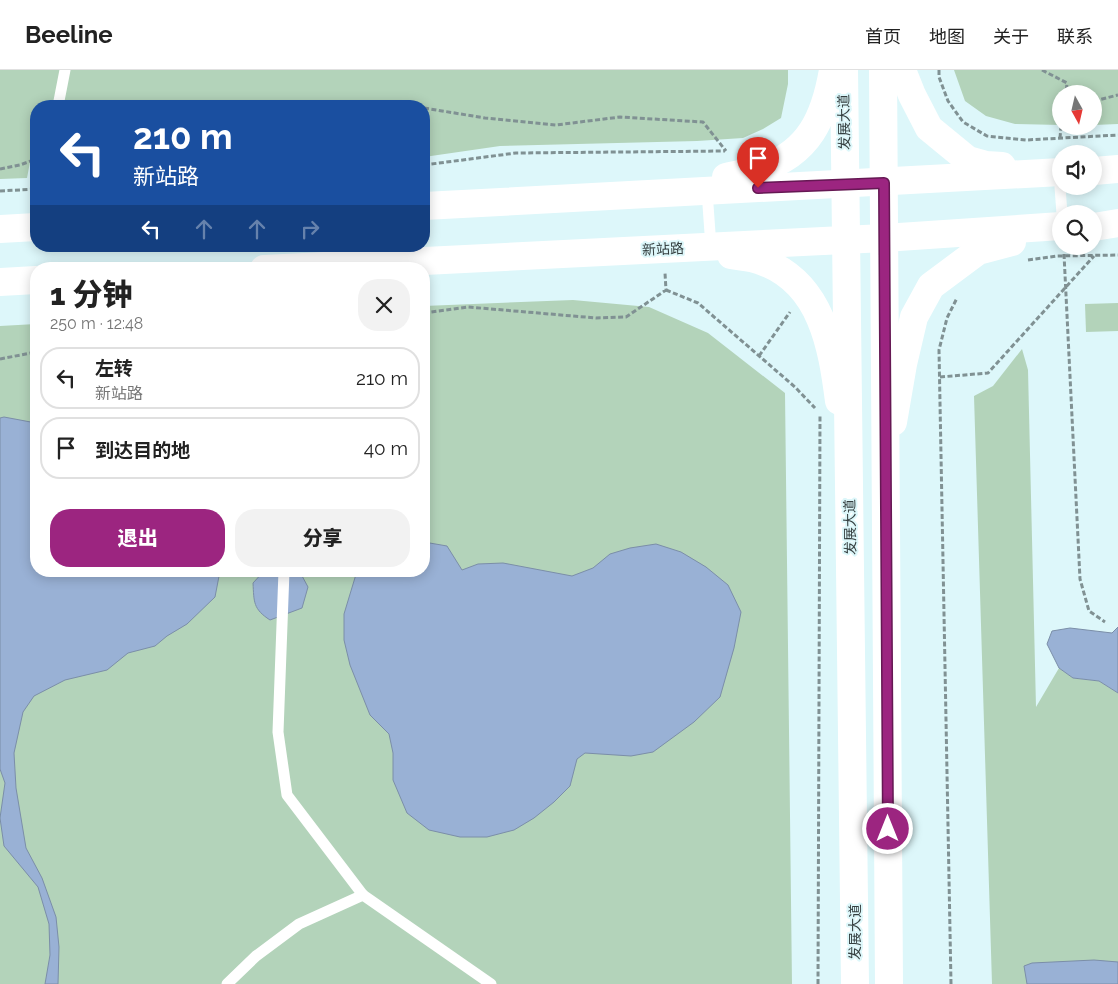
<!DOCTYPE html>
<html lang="zh">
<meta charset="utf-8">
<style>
body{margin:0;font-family:Raleway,"Noto Sans SC",sans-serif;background:#f2f2f2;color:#222;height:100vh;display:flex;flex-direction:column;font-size:19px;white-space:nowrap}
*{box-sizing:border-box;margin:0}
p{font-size:16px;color:#767676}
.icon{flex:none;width:28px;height:28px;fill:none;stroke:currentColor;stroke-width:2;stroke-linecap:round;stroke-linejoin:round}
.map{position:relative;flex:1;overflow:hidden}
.details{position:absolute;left:30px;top:192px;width:400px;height:315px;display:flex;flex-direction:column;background:#fff;border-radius:20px;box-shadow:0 2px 12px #0003}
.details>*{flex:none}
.top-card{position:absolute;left:30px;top:30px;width:400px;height:152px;border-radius:20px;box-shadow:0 2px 12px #0003;background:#1a4fa0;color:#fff;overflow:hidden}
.needle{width:32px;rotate:172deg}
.controls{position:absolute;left:1052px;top:15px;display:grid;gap:10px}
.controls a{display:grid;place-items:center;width:50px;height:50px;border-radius:50%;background:#fff;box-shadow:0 2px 12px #0003;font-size:25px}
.pin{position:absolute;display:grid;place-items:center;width:42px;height:42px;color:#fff;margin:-51px -21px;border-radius:50% 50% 50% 0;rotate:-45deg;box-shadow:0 0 5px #0007}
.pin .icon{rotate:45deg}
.me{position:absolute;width:55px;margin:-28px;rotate:0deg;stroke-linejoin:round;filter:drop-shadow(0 0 4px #0008)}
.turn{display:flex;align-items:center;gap:18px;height:105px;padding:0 20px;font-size:22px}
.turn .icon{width:65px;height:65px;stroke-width:2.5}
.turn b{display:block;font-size:35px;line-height:42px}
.lanes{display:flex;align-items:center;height:48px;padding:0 20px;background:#0003;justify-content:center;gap:25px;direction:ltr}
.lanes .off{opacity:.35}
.round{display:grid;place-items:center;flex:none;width:52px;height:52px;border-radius:20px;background:#f2f2f2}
.overview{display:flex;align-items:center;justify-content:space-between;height:85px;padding:0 20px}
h1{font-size:30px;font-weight:800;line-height:38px}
.button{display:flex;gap:10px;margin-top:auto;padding:10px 20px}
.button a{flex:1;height:58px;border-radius:20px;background:#9c2580;color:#fff;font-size:20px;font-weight:800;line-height:58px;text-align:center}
.button a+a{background:#f2f2f2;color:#222}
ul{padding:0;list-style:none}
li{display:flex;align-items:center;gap:15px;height:62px;margin:0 10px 8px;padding:0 10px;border:2px solid #e0e0e0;border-radius:20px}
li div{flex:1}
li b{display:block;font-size:19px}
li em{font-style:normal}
header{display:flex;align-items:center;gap:30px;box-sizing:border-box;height:70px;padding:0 25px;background:#fff;border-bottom:1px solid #e0e0e0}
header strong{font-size:24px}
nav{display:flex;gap:28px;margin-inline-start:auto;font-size:18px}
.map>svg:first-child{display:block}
.green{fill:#b3d3ba}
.water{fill:#99b1d5;stroke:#7b8ea8}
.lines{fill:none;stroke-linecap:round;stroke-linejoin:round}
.path{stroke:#809193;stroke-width:3;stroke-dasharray:5 2.5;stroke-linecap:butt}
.lane{stroke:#fff;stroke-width:11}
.secondary{stroke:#fff;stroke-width:28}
.primary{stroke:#fff;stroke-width:28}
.route-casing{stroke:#651853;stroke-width:12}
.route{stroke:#9c2580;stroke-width:9}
.labels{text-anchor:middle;stroke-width:4;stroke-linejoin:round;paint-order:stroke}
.street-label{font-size:14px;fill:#343e3f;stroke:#ddf7fa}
</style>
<header>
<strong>Beeline</strong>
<nav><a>首页</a><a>地图</a><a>关于</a><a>联系</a></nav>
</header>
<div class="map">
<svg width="1118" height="914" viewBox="0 0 1118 914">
<rect width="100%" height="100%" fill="#ddf7fa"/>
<!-- green -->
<g class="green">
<path d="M0,0H788V14L781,48L763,59L743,68L697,71L500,76L424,87V36H36V60L27,108L0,109Z"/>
<path d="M954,0H1118V54L1094,55V24H1061V55L1015,54L986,46L965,31Z"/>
<path d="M573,230L649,237L708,263L785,323L792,914H0V256L36,254V501H424V236Z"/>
<path d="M1118,233V261L1086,262L1085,234Z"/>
<path d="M1022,279L1028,300L1036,637L1059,598L1073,608L1099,611L1118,623V914H992L974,326L993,316Z"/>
</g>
<!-- water -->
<g class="water">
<path d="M4,347L36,353V501H220L215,527L187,554L167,566L155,576L128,583L107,600L65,610L34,626L23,642L14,683L16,718L26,778L42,808L56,847L59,877L58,914H45L50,885L49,854L38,817L4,776L0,748L5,713L0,699V348Z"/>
<path d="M424,472L447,476L462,500L478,494L503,493L572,506L593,498L610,484L630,478L656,474L681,482L706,497L728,515L741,542L734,578L720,627L694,652L653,682L631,686L585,683L577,689L570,716L554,732L534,748L514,760L487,767H460L429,760L407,743L393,710V683L389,664L370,645L350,595L344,570V544L357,501H424Z"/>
<path d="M264,501H288L301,504L308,517L302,538L270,550C253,539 254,532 253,513Z"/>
<path d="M1118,557V623L1099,611L1073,608L1059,598L1047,574L1052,561L1070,558L1112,563Z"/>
<path d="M1094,890L1118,892V914H1027L1024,896L1032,893Z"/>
</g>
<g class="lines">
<!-- path -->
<g class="path">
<path d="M939,0V7L948,31L963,52L987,66L1026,70L1118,65"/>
<path d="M1042,0L1067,13L1066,24"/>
<path d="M1094,31L1118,25"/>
<path d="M424,38L485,48L556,55L620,47L703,52L726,81"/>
<path d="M1060,68L1061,56"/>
<path d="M424,95L516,83L725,81"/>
<path d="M0,99L20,95L36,89"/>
<path d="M0,121L36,119"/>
<path d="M1064,184L1080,509L1089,541L1105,552"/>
<path d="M1028,190L1057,186L1118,185"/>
<path d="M666,220L698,233L795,317L815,338"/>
<path d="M424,243L468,237L596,248L626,247L666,220L665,203"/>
<path d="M759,286L790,242"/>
<path d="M0,289L36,282"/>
<path d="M940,307L988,303L1094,186"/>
<path d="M818,914L820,344"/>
<path d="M951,914L939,280L947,248L957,228"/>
</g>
<!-- lane -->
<g class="lane">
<path d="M58,36L65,0"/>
<path d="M1059,103L1062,144"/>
<path d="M707,121L711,177"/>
<path d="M284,501L278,662L287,725L363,825L491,914"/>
<path d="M227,914L256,886L299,854L363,825"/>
</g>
<!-- secondary -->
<g class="secondary">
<path d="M902,0L912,25L929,58L968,90L986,95L1002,96"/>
<path d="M1094,101L1118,99"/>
<path d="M726,107C737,104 749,103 760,99C809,84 825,47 833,0"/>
<path d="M424,136L1061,102"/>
<path d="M1094,157L1118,153"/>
<path d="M0,159L36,157"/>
<path d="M731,185C741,187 752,187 761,191C822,212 832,277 839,331"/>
<path d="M264,199L884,168L1061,156"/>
<path d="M0,212L36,210"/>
<path d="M893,352L903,294L914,247L931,216L978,181L1012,172"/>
</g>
<!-- primary -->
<g class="primary">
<path d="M844,0L855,914"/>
<path d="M883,0L889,914"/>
</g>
</g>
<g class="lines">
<!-- route casing -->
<g class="route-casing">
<path id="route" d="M758,118L884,113L888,759"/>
</g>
<!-- route -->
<use href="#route" class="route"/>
</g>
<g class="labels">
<!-- street labels -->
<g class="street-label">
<text transform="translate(844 52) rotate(-91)" y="5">发展大道</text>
<text transform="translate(663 179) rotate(-3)" y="5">新站路</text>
<text transform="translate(850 457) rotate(-91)" y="5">发展大道</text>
<text transform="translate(855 862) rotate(-90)" y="5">发展大道</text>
</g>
</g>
</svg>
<div class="controls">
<a><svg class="needle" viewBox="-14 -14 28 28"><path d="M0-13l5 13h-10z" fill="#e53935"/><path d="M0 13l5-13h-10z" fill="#767676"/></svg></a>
<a><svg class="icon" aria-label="sound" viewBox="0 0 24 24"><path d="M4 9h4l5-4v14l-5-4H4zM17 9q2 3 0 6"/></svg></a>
<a><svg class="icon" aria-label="search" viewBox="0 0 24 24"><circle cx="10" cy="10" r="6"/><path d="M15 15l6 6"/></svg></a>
</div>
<div class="pin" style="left:758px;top:118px;background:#d93025"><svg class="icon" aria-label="arrive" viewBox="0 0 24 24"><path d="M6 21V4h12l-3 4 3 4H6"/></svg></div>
<svg class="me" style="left:888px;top:759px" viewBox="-20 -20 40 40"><circle r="17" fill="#9c2580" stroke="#fff" stroke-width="3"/><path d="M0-11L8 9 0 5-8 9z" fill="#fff"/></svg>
<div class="top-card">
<div class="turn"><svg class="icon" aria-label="left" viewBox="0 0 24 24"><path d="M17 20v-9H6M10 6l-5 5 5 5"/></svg><div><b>210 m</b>新站路</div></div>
<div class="lanes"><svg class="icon" aria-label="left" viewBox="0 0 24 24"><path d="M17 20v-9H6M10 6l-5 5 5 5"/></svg><svg class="icon off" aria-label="ahead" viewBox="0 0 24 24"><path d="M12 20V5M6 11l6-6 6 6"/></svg><svg class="icon off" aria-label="ahead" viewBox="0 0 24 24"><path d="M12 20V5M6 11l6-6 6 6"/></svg><svg class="icon off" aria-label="right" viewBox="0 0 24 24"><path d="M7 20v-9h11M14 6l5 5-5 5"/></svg></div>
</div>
<section class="details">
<div class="overview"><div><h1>1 分钟</h1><p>250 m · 12:48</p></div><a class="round"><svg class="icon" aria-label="close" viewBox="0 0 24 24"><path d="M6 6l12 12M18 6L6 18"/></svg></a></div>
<ul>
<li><svg class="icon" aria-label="left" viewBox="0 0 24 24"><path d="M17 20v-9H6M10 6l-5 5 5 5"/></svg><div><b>左转</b><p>新站路</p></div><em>210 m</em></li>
<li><svg class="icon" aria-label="arrive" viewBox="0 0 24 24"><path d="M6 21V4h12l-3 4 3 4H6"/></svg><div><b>到达目的地</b></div><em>40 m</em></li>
</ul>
<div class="button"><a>退出</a><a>分享</a></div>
</section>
</div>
